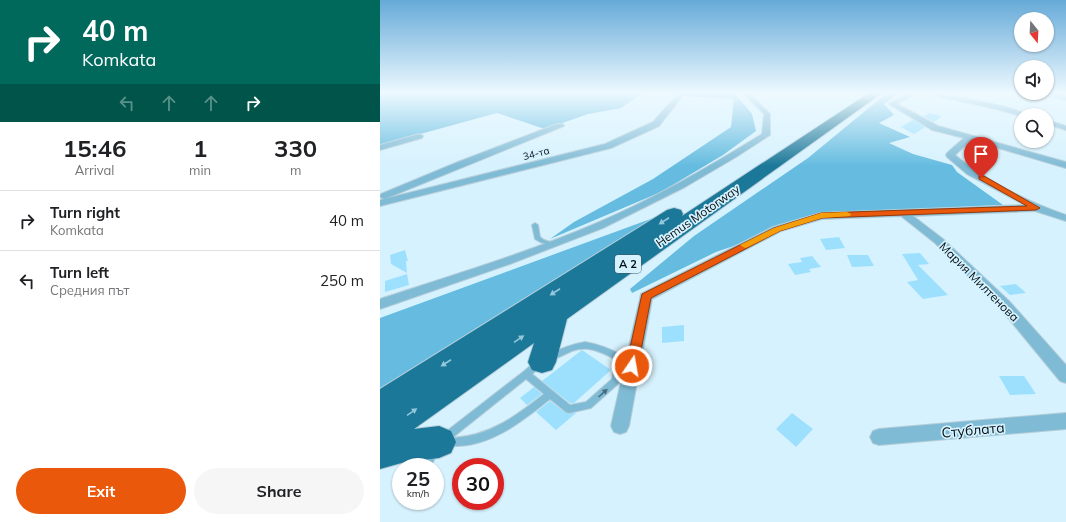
<!DOCTYPE html>
<meta charset="utf-8">
<style>
body{margin:0;font-family:Mulish,sans-serif;background:#f6f6f6;color:#202124;height:100vh;display:flex;flex-direction:column;font-size:15px;white-space:nowrap}
*{box-sizing:border-box;margin:0}
p{font-size:13px;color:#757577}
.icon{flex:none;width:22px;height:22px;fill:none;stroke:currentColor;stroke-width:2;stroke-linecap:round;stroke-linejoin:round}
.map{position:relative;flex:1;overflow:hidden}
.details{display:flex;flex-direction:column;background:#fff;width:380px}
.details>*{flex:none}
.hud{background:#00695c;color:#fff;overflow:hidden}
.needle{width:26px;rotate:162deg}
.tools{position:absolute;left:634px;top:12px;display:grid;gap:8px}
.tools a{display:grid;place-items:center;width:40px;height:40px;border-radius:50%;background:#fff;box-shadow:0 1px 3px #0004;font-size:20px}
.speed{position:absolute;left:12px;top:458px;display:flex;gap:8px;font-size:20px;font-weight:700;text-align:center}
.speed>*{display:grid;place-content:center;width:52px;height:52px;border-radius:50%;background:#fff;box-shadow:0 1px 3px #0004;line-height:1}
.speed small{font-size:10px;font-weight:400}
.speed .limit{border:6px solid #d22;background:#fff;color:#111}
.pin{position:absolute;display:grid;place-items:center;width:34px;height:34px;color:#fff;margin:-41px -17px;border-radius:50% 50% 50% 0;rotate:-45deg;box-shadow:0 0 4px #0007}
.pin .icon{rotate:45deg}
.me{position:absolute;width:44px;margin:-22px;rotate:12deg;stroke-linejoin:round;filter:drop-shadow(0 0 3px #0008)}
.turn{display:flex;align-items:center;gap:14px;height:84px;padding:0 16px;font-size:18px}
.turn .icon{width:52px;height:52px;stroke-width:2.5}
.turn b{display:block;font-size:28px;line-height:34px}
.lanes{display:flex;align-items:center;height:38px;padding:0 16px;background:#0003;justify-content:center;gap:20px;direction:ltr}
.lanes .off{opacity:.35}
.eta{display:flex;justify-content:space-evenly;align-items:center;height:68px;text-align:center}
.eta b{font-size:24px;font-weight:700;line-height:28px}
.cta{display:flex;gap:8px;margin-top:auto;padding:8px 16px}
.cta a{flex:1;height:46px;border-radius:24px;background:#ea580c;color:#fff;font-size:16px;font-weight:700;line-height:46px;text-align:center}
.cta a+a{background:#f6f6f6;color:#202124}
ul{padding:0;list-style:none}
li{display:flex;align-items:center;gap:12px;height:60px;padding:0 16px;border-top:1px solid #e0e0e0}
li div{flex:1}
li b{display:block;font-size:15px}
li em{font-style:normal}
main{display:flex;flex:1;min-height:0}
.map>svg:first-child{display:block}
.forest{fill:#65bce0}
.building{fill:#9de0fe}
.lines{fill:none;stroke-linecap:round;stroke-linejoin:round}
.lane-casing{stroke:#b4ced9;stroke-width:2}
.street-casing{stroke:#b4ced9;stroke-width:2}
.highway-casing{stroke:#b4ced9;stroke-width:2}
.lane{fill:#80bbd5;fill-rule:evenodd}
.street{fill:#80bbd5;fill-rule:evenodd}
.highway{fill:#1c7899;fill-rule:evenodd}
.oneway{fill:#95c7db}
.oneway2{fill:#486e7f}
.route{fill:#ea580c;stroke:#983908}
.slow{fill:#f59e0b}
.labels{text-anchor:middle;stroke-width:3.5;stroke-linejoin:round;paint-order:stroke}
.far-street-label{font-size:10px;fill:#041015;stroke:#d6f2fe}
.shield{fill:#d6f2fe;stroke:#43545b;stroke-width:1}
.shield-label{font-size:11px;font-weight:bold;fill:#041015}
.street-label{font-size:12px;fill:#041015;stroke:#d6f2fe}
.near-street-label{font-size:14px;fill:#041015;stroke:#d6f2fe}
</style>
<main>
<section class="details">
<div class="hud">
<div class="turn"><svg class="icon" aria-label="right" viewBox="0 0 24 24"><path d="M7 20v-9h11M14 6l5 5-5 5"/></svg><div><b>40 m</b>Komkata</div></div>
<div class="lanes"><svg class="icon off" aria-label="left" viewBox="0 0 24 24"><path d="M17 20v-9H6M10 6l-5 5 5 5"/></svg><svg class="icon off" aria-label="ahead" viewBox="0 0 24 24"><path d="M12 20V5M6 11l6-6 6 6"/></svg><svg class="icon off" aria-label="ahead" viewBox="0 0 24 24"><path d="M12 20V5M6 11l6-6 6 6"/></svg><svg class="icon" aria-label="right" viewBox="0 0 24 24"><path d="M7 20v-9h11M14 6l5 5-5 5"/></svg></div>
</div>
<div class="eta">
<div><b>15:46</b><p>Arrival</p></div>
<div><b>1</b><p>min</p></div>
<div><b>330</b><p>m</p></div>
</div>
<ul>
<li><svg class="icon" aria-label="right" viewBox="0 0 24 24"><path d="M7 20v-9h11M14 6l5 5-5 5"/></svg><div><b>Turn right</b><p>Komkata</p></div><em>40 m</em></li>
<li><svg class="icon" aria-label="left" viewBox="0 0 24 24"><path d="M17 20v-9H6M10 6l-5 5 5 5"/></svg><div><b>Turn left</b><p>Средния път</p></div><em>250 m</em></li>
</ul>
<div class="cta"><a>Exit</a><a>Share</a></div>
</section>
<div class="map">
<svg width="686" height="522" viewBox="0 0 686 522">
<rect width="100%" height="100%" fill="#d6f2fe"/>
<!-- forest -->
<g class="forest">
<path d="M0,93H263L241,108L208,114L165,129L117,113L0,145Z"/>
<path d="M306,93H354L372,114L376,131L343,155L281,192L170,239L194,222L273,179L351,127L354,99L304,96Z"/>
<path d="M507,93H519L504,104L514,115L499,123L530,137L509,143L533,154L572,165L577,172L623,205L512,210L433,219L336,252L252,293L250,289L314,236L428,158Z"/>
<path d="M276,217L0,389V318Z"/>
</g>
<!-- building -->
<g class="building">
<path d="M549,113L562,116L554,122L541,115L545,116Z"/>
<path d="M533,120L545,127L534,134L521,127Z"/>
<path d="M603,145L619,150L604,157L590,153Z"/>
<path d="M459,237L465,248L446,250L440,239Z"/>
<path d="M25,250L28,261H26L27,273L11,264L10,255Z"/>
<path d="M540,253L549,264L538,265L568,295L543,299L527,282L538,280L522,254Z"/>
<path d="M467,255H488L494,266L472,267Z"/>
<path d="M432,256L441,267L429,269L431,272L415,275L408,264L422,262L420,258Z"/>
<path d="M27,274L29,285L5,292V281Z"/>
<path d="M636,284L646,293L630,295L620,286Z"/>
<path d="M304,325V341L282,343V327Z"/>
<path d="M202,350L231,370L194,403H190L162,381Z"/>
<path d="M619,376H644L656,394L630,395Z"/>
<path d="M154,387L162,394L147,405L140,398Z"/>
<path d="M170,401L186,413H196L176,430L156,412Z"/>
<path d="M412,413L433,429L416,447L396,429Z"/>
</g>
<g class="lines">
<!-- lane casing -->
<g class="lane-casing">
<g id="lane">
<path d="M155,223L158,225L160,237L164,240L174,243L175,244L174,245L172,246L160,242L155,239L152,225Z"/>
<path d="M205,342C218,344 230,349 242,355L243,357L240,381L239,383L211,408L189,413L186,412L170,399C144,420 113,445 78,446C74,446 70,447 66,445L65,441L63,440L61,437L63,434L143,372C148,368 154,361 161,363L162,365L161,367L152,374L190,405L206,402L232,379L235,359C221,352 208,345 192,351C185,354 178,358 171,360L168,359L167,357L168,355C180,349 192,344 205,342ZM146,379L164,394C136,416 110,436 72,438Z"/>
<path d="M53,449L56,450L58,453L50,467H40L50,450Z"/>
</g>
</g>
<!-- street casing -->
<g class="street-casing">
<g id="street">
<path d="M299,93H305L279,126L231,148L0,206V200L225,144L273,122Z"/>
<path d="M363,93H369L390,114V135L356,157L305,187L223,228L130,264L0,309V299C73,275 147,253 217,223C275,198 329,167 382,134L384,114Z"/>
<path d="M529,93H537L517,104L558,126L686,162V168L591,140L575,155C606,181 648,202 686,215V221L655,211L533,216L563,239L629,301L686,365V383L680,381L619,307L555,243L521,216L442,219L401,231L272,299L249,426L246,432L240,434L234,432L231,426L261,294L393,227L441,213L645,205L587,174L567,157L566,155L567,153L584,138L552,130L509,104Z"/>
<path d="M543,93C559,93 636,106 647,115H641V116L616,109Z"/>
<path d="M656,93H669L686,96V100Z"/>
<path d="M667,120L686,126V130L667,124Z"/>
<path d="M177,124H183L184,126L7,198L4,199L0,197L1,194L78,162Z"/>
<path d="M39,134L43,136L42,138L0,150V145Z"/>
<path d="M686,413V429L499,445L493,443L490,437L493,431L499,429Z"/>
</g>
</g>
<!-- highway casing -->
<g class="highway-casing">
<path id="highway" d="M489,93H502L187,319L176,362L172,370L162,373L152,370L148,362L154,343L34,429L59,426L71,431L76,442L71,453L59,458L25,462L0,469V389L287,210L294,208L301,210L303,214L302,216Z"/>
</g>
<!-- lane -->
<use href="#lane" class="lane"/>
<!-- street -->
<use href="#street" class="street"/>
<!-- highway -->
<use href="#highway" class="highway"/>
</g>
<!-- one-way arrows -->
<defs><path id="oneway-solid" d="M-6-.8H1V-3.2L6.5 0L1 3.2V.8H-6Z"/></defs>
<g class="oneway">
<use href="#oneway-solid" transform="translate(284 221) rotate(147)"/>
<use href="#oneway-solid" transform="translate(175 292) rotate(147)"/>
<use href="#oneway-solid" transform="translate(139 339) rotate(-34)"/>
<use href="#oneway-solid" transform="translate(66 363) rotate(147)"/>
<use href="#oneway-solid" transform="translate(32 412) rotate(-34)"/>
</g>
<use class="oneway2" href="#oneway-solid" transform="translate(223 393) rotate(-42)"/>
<!-- sky -->
<linearGradient id="sky" x2="0" y2="1"><stop stop-color="#66aad8"/><stop offset="0.56" stop-color="#edf9ff"/><stop offset="1" stop-color="#edf9ff" stop-opacity="0"/></linearGradient>
<rect width="686" height="166" fill="url(#sky)"/>
<!-- route -->
<path class="route" d="M599,176H604L660,208L656,210L442,218L400,231L271,298L258,366L256,369L252,371L248,369L246,366L262,294L394,228L441,213L647,206L599,179Z"/>
<!-- slow -->
<path class="slow" d="M467,212L471,214L470,216L442,218L400,231L368,247L365,248L360,245L394,228L441,213Z"/>
<g class="labels">
<!-- far-street labels -->
<g class="far-street-label">
<text transform="translate(156 153) rotate(-15)" y="4">34-та</text>
</g>
<!-- shield labels -->
<rect class="shield" x="235" y="255" width="26" height="18" rx="3"/>
<g class="shield-label">
<text x="248" y="268">A 2</text>
</g>
<!-- street labels -->
<g class="street-label">
<text transform="translate(318 216) rotate(-35)" y="4">Hemus Motorway</text>
<text transform="translate(599 282) rotate(45)" y="4">Мария Милтенова</text>
</g>
<!-- near-street labels -->
<g class="near-street-label">
<text transform="translate(593 430) rotate(-5)" y="5">Стублата</text>
</g>
</g>
</svg>
<div class="tools">
<a><svg class="needle" viewBox="-14 -14 28 28"><path d="M0-13l5 13h-10z" fill="#e53935"/><path d="M0 13l5-13h-10z" fill="#757577"/></svg></a>
<a><svg class="icon" aria-label="sound" viewBox="0 0 24 24"><path d="M4 9h4l5-4v14l-5-4H4zM17 9q2 3 0 6"/></svg></a>
<a><svg class="icon" aria-label="search" viewBox="0 0 24 24"><circle cx="10" cy="10" r="6"/><path d="M15 15l6 6"/></svg></a>
</div>
<div class="speed"><div>25<small>km/h</small></div><div class="limit">30</div></div>
<div class="pin" style="left:601px;top:178px;background:#d93025"><svg class="icon" aria-label="arrive" viewBox="0 0 24 24"><path d="M6 21V4h12l-3 4 3 4H6"/></svg></div>
<svg class="me" style="left:252px;top:366px" viewBox="-20 -20 40 40"><circle r="17" fill="#ea580c" stroke="#fff" stroke-width="3"/><path d="M0-11L8 9 0 5-8 9z" fill="#fff"/></svg>
</div>
</main>
